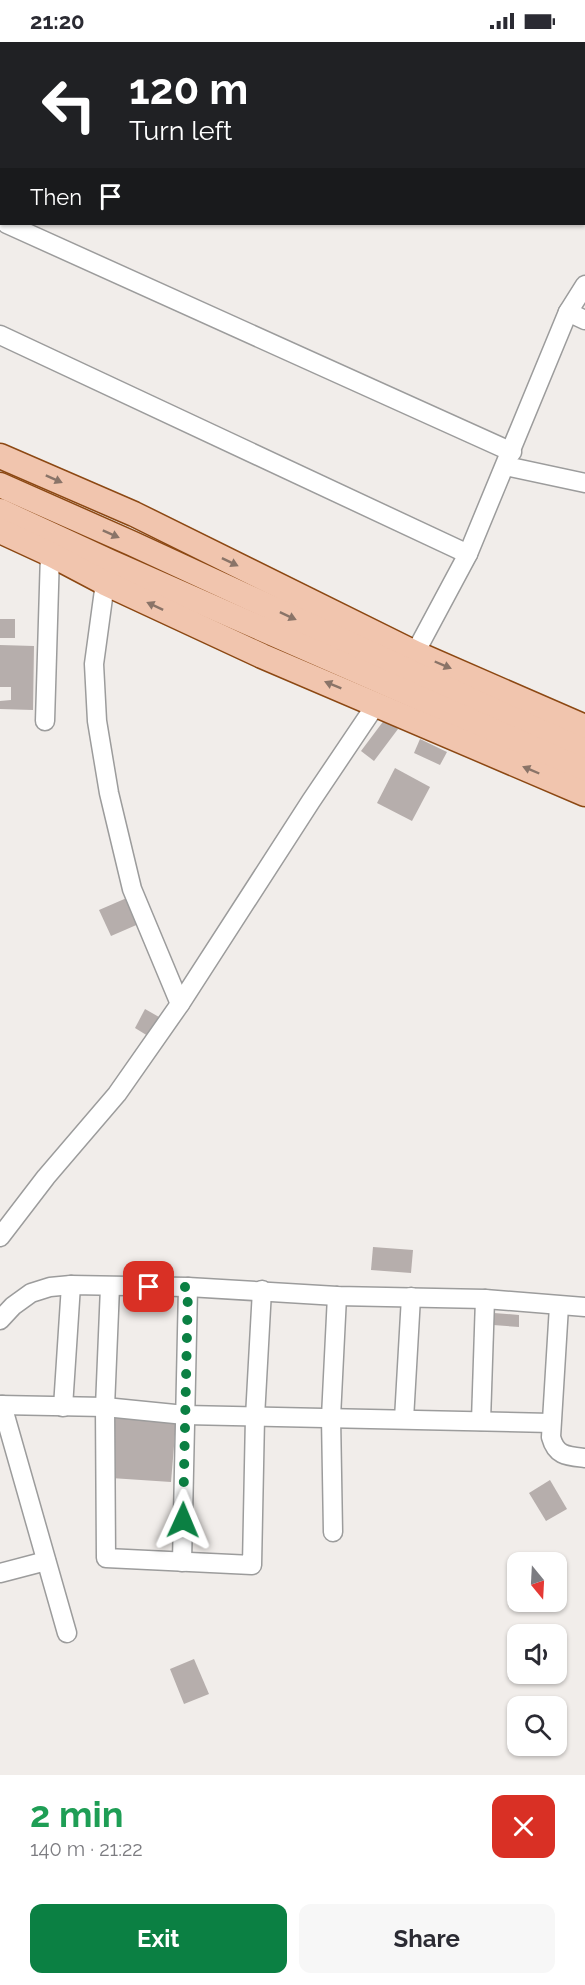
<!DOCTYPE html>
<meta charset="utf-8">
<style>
body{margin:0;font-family:Raleway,sans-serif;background:#f7f7f7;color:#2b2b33;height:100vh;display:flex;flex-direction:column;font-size:22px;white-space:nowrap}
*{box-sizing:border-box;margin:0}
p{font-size:20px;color:#7c7c81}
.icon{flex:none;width:33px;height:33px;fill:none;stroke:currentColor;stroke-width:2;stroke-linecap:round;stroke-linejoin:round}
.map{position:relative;height:1733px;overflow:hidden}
.drawer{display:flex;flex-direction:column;background:#fff;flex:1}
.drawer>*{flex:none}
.top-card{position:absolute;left:0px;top:0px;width:585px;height:183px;box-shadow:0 2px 4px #0004;background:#202124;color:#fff;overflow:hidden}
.needle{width:39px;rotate:162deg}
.fabs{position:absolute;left:507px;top:1510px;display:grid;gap:12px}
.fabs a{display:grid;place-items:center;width:60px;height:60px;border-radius:12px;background:#fff;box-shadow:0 2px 4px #0004;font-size:30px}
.pin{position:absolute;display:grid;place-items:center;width:51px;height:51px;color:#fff;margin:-26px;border-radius:12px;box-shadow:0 3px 9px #0006}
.me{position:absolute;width:66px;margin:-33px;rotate:1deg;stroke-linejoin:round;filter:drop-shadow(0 0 4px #0008)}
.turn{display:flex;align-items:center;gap:21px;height:126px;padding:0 30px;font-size:27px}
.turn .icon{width:78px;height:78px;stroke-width:2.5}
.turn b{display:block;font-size:42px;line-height:51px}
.then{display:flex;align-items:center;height:57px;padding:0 30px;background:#0003;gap:12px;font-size:22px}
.round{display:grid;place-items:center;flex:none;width:63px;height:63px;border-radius:12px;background:#f7f7f7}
.summary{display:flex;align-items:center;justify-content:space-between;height:102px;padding:0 30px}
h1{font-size:36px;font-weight:700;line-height:45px;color:#1e9e55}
.primary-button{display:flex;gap:12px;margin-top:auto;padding:12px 30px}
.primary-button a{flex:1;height:69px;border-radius:12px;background:#0b8043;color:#fff;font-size:24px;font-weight:700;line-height:69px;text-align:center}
.primary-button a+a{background:#f7f7f7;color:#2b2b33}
.status{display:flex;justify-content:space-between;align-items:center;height:42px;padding:0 30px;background:#fff;direction:ltr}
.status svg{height:16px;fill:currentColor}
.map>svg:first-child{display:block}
.building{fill:#b6aeac}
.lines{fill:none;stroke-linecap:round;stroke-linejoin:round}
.minor-casing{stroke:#9c9c9c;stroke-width:21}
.major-casing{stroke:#8c4813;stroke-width:27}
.minor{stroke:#fff;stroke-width:18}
.major{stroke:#f1c5ae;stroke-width:24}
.oneway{fill:#8a7468}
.route{stroke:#0b8043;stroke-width:10;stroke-dasharray:0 18}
</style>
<div class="status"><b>21:20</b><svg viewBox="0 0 49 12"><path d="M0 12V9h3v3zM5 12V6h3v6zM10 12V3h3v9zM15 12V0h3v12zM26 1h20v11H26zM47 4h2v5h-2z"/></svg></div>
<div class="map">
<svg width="585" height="1733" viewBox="0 0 585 1733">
<rect width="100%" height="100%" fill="#f1edea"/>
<!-- building -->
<g class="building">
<rect x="0" y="577" width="15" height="19"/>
<path d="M0,603L34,604L33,668L0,667V659L11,658V645H0Z"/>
<path d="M385,677L398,687L374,719L361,709Z"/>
<path d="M420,697L447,710L440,723L414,711Z"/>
<path d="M395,726L430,745L412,779L377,761Z"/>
<path d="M129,855L141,881L111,894L99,868Z"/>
<path d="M145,967L159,975L148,994L135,986Z"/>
<path d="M373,1205L413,1208L411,1231L371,1228Z"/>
<path d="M494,1271L519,1273V1285L493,1283Z"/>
<path d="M115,1376L176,1380L171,1440L111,1436Z"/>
<path d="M550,1438L567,1467L546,1479L529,1451Z"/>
<path d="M194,1617L209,1652L184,1662L170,1627Z"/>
</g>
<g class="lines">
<!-- minor casing -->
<g class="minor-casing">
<g id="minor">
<path d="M30,0L34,2"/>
<path d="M248,2L249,0"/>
<path d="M338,2L339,0"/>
<path d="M399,2L400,0"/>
<path d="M454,2V0"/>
<path d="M584,99H585"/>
<path d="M584,147L585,144"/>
<path d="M7,182L512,410"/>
<path d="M568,270L585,278"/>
<path d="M0,293L468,512"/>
<path d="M506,424L585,441"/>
<path d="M105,541L94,622L97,679L109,751L132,847L180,962"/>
<path d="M415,611L468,512L568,270L585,243"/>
<path d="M45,679L50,512"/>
<path d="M0,1195L46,1135L117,1052L180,962L311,759L377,661"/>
<path d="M110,1245L105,1365L106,1516L252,1523L255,1375L262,1248"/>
<path d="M559,1264L551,1395C556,1414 567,1414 585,1416"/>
<path d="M0,1278L13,1264L31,1251L50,1245L71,1243L188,1245L337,1254L485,1257L585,1265"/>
<path d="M0,1363L105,1365L185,1373L551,1381"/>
<path d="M2,1363L67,1591"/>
<path d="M63,1365L71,1243"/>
<path d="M404,1377L411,1255"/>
<path d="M481,1379L485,1257"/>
<path d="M333,1490L331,1375L337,1254"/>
<path d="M182,1520L188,1245"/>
<path d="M0,1531L46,1519"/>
</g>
</g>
<!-- major casing -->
<g class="major-casing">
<g id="major">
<path d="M0,414L134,472L415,611L585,685"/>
<path d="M0,443L131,501L512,677L585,709"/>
<path d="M0,469L110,520L585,729"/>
<path d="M0,489L50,512L105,541L262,614L585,752"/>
</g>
</g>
<!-- minor -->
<use href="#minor" class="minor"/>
<!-- major -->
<use href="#major" class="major"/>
</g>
<!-- one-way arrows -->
<defs><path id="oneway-solid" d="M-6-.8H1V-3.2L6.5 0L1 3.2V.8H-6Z" transform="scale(1.5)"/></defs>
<g class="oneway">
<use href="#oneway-solid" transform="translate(54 437) rotate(24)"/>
<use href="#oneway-solid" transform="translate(111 492) rotate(24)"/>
<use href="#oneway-solid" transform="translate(230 520) rotate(26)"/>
<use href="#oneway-solid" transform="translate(155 564) rotate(-155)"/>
<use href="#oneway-solid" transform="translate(288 574) rotate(25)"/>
<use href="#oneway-solid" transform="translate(443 623) rotate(23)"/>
<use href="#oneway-solid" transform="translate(333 643) rotate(-158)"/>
<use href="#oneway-solid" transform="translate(531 728) rotate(-157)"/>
</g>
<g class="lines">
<!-- route -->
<path class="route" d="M149,1245H188L183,1478"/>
</g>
</svg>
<div class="fabs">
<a><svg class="needle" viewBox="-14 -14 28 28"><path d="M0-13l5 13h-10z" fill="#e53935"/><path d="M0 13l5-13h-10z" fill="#7c7c81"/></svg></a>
<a><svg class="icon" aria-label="sound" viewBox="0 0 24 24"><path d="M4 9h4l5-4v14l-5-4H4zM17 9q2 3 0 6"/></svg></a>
<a><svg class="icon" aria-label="search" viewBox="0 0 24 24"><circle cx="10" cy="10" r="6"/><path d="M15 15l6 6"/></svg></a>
</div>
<div class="pin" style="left:149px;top:1245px;background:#d93025"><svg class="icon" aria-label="arrive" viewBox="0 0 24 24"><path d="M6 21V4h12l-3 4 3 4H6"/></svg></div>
<svg class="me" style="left:183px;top:1478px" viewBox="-20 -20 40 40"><path d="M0-17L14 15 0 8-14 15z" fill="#0b8043" stroke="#fff" stroke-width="4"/></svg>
<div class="top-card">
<div class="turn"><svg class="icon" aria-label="left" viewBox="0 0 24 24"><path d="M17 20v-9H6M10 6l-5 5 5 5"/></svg><div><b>120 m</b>Turn left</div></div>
<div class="then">Then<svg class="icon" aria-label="arrive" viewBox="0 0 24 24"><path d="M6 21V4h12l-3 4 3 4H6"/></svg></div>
</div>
</div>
<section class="drawer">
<div class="summary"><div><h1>2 min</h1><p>140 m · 21:22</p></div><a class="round" style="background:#d93025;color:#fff"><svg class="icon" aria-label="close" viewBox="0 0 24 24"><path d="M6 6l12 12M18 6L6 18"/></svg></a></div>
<div class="primary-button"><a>Exit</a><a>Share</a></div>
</section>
